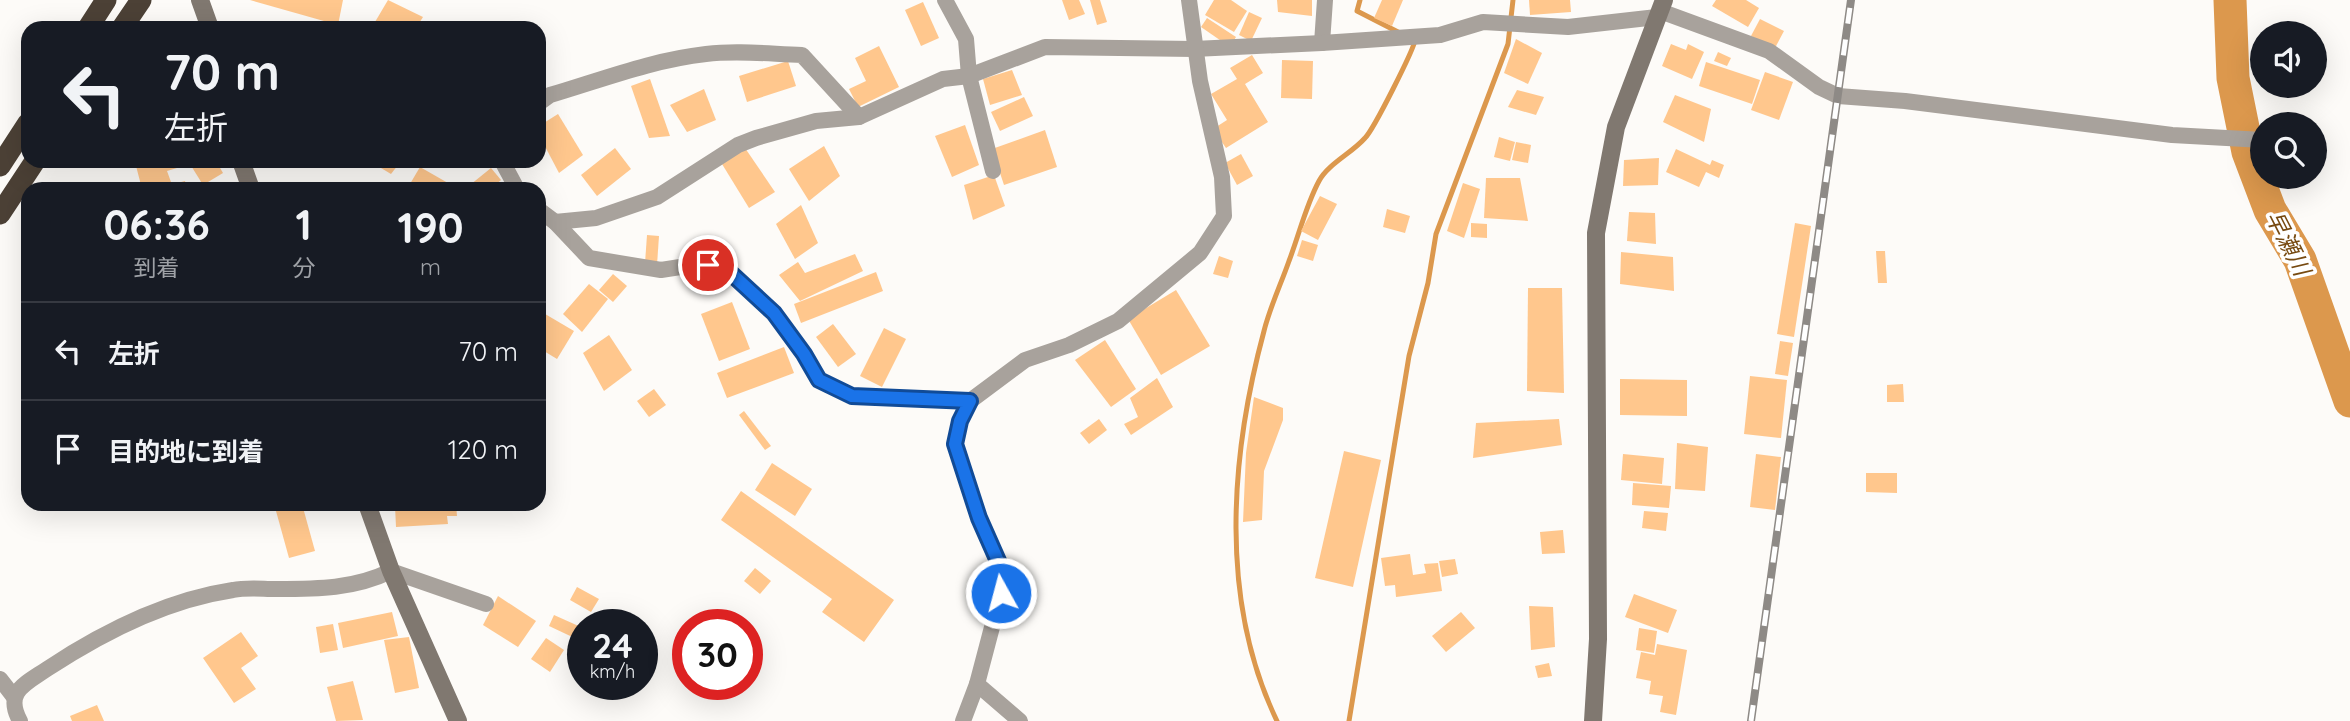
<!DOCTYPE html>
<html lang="ja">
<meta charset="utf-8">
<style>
body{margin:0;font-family:Quicksand,"Noto Sans JP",sans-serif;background:#20242c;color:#f1f3f6;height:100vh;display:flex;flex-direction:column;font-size:26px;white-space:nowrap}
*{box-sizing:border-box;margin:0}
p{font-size:23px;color:#9ea1a6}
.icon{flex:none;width:38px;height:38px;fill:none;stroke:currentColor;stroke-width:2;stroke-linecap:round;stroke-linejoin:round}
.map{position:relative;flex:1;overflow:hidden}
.details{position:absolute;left:21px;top:182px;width:525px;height:329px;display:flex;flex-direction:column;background:#171b24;border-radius:21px;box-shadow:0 7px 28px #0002}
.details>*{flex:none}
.banner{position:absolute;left:21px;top:21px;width:525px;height:147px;border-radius:21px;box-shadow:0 7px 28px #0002;background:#171b24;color:#f1f3f6;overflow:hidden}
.tools{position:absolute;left:2250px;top:21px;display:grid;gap:14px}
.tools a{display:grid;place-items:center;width:77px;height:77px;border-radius:50%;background:#171b24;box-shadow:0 7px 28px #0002;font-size:35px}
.speed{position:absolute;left:567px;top:609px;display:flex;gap:14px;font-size:35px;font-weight:700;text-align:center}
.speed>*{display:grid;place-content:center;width:91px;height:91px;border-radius:50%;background:#171b24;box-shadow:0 7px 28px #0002;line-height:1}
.speed small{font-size:18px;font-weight:400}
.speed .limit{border:10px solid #d22;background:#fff;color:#111}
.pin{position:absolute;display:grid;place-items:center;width:60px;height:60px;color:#fff;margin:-30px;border:4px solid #fff;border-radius:50%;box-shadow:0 2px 7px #0007}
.me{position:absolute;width:77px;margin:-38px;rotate:353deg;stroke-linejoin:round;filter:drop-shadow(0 0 5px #0008)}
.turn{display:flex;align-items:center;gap:24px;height:147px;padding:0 28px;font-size:32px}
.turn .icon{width:91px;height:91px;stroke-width:2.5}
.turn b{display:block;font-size:49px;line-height:60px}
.eta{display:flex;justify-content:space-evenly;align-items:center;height:119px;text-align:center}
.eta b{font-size:42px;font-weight:700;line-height:49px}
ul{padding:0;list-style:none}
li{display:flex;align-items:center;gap:21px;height:98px;padding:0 28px;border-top:2px solid #363941}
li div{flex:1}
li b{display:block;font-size:26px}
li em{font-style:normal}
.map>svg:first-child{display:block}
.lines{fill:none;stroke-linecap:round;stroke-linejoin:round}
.stream{stroke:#dc984d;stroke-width:5}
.river{stroke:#dc984d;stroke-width:33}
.building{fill:#ffc78d}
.street{stroke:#a8a29c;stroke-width:16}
.secondary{stroke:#807870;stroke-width:18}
.highway{stroke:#4c4136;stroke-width:21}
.rail-casing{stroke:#8e8a86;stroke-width:8}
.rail{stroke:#fff;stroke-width:5;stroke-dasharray:16;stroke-linecap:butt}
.route-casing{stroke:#114b97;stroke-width:18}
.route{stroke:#1a73e8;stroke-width:12}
.labels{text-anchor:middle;stroke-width:7;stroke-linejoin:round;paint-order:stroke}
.water-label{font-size:23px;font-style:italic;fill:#774a11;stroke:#fff}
</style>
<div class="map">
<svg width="2350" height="721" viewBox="0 0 2350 721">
<rect width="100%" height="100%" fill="#fdfbf8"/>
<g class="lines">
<!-- stream -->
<g class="stream">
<path d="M1360,0L1357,11L1400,33"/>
<path d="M1277,721C1219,601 1230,457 1264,331C1270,307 1281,284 1289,261C1299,235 1306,205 1319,181C1328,164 1352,153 1365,138C1374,129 1414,49 1415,40"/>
<path d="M1349,721L1409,356L1428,283L1436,234L1508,44L1513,0"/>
</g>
<!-- river -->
<path class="river" d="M2230,0L2233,78L2248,152L2270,210L2300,260L2350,401"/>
</g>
<!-- building -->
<g class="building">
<path d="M250,0H343L338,25Z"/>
<path d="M388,0L423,17L416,28H385L375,22Z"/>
<path d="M1062,0H1079L1085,14L1069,20Z"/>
<path d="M1090,0H1100L1107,22L1097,25Z"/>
<path d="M1214,0H1231L1247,11L1234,32L1205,15Z"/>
<path d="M1277,0H1312V16L1278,12Z"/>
<path d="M1382,0H1403L1392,26L1374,18Z"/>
<path d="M1529,0H1570L1571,12L1530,15Z"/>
<path d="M1716,0H1746L1759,8L1748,27L1712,6Z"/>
<path d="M923,2L939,38L921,46L905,10Z"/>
<path d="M1249,12L1262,18L1251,41L1239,35Z"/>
<path d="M1207,18L1236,37L1230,47L1201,27Z"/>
<path d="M1760,19L1784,31L1775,48L1751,36Z"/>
<path d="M1516,39L1542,53L1528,84L1504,73Z"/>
<path d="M1671,44L1686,50L1688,44L1704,52L1692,79L1662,66Z"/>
<path d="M879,46L899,87L858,107L849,89L866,81L855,58Z"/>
<path d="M1718,52L1731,58L1727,66L1714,61Z"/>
<path d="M1252,55L1263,73L1245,84L1268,122L1226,148L1213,129L1227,120L1211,94L1237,79L1230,68Z"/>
<path d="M1282,60L1313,61L1312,99L1281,98Z"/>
<path d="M788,61L796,86L747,102L739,76Z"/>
<path d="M1706,62L1760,80L1752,104L1699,86Z"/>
<path d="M1012,70L1022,95L990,105L983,79Z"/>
<path d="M1765,72L1793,82L1779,120L1751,110Z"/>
<path d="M650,79L670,136L649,138L631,86Z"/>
<path d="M704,89L716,120L687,132L670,105Z"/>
<path d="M1517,90L1544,97L1536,115L1508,107Z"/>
<path d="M1675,95L1711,109L1704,142L1663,122Z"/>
<path d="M1024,97L1033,116L1000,131L991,112Z"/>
<path d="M558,114L583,155L559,173L539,135V126Z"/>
<path d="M965,125L979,165L952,177L935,136Z"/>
<path d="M1045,130L1057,167L1004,185L992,149Z"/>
<path d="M1499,137L1515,142L1510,161L1494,157Z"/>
<path d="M1516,142L1531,145L1528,163L1512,160Z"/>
<path d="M824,146L840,176L809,201L789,169Z"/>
<path d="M615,148L631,169L597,196L581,175Z"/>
<path d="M745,148L775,192L749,208L722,164Z"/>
<path d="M1676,149L1710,165L1712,160L1724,165L1719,178L1706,172L1699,187L1666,172Z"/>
<path d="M1241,154L1253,176L1237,185L1225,163Z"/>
<path d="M1659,158L1658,185L1623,186L1624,160Z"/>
<path d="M175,161L177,168L167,171L171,182L142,189L135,162Z"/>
<path d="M195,161H216L223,173L203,185L190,164Z"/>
<path d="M378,161H392L398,165L391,174L376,165Z"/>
<path d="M420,167L448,183L445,189H407Z"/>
<path d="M491,168L501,180L491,189H465Z"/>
<path d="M994,175L1005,206L973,220L964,185Z"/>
<path d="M1486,178H1520L1528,221L1484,218Z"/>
<path d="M185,181L187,189H158V188Z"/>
<path d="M1463,183L1480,189L1464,238L1447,231Z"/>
<path d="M1320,196L1337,204L1318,240L1301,231Z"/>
<path d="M801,205L818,243L795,259L776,224Z"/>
<path d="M1387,209L1410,216L1405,233L1383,227Z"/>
<path d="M1629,212L1655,213L1656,244L1627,241Z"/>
<path d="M1471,223L1487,224V238L1471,237Z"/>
<path d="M1795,223L1811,226L1794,337L1777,334Z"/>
<path d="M647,235L659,236L657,265L645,263Z"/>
<path d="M1302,240L1318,245L1313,261L1297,256Z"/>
<path d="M1876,251H1885L1887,283H1878Z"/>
<path d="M1621,252L1673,257L1674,291L1620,284Z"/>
<path d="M855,254L863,271L800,301L779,275L798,262L805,273Z"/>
<path d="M1219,256L1233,261L1228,278L1213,274Z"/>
<path d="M876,272L883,291L801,323L794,304Z"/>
<path d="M613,274L627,286L613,302L599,290Z"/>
<path d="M589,284L608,299L582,332L563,314Z"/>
<path d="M1528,288H1562L1564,393L1527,391Z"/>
<path d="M1176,290L1210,346L1161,375L1128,319Z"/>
<path d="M732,302L750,349L719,361L701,314Z"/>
<path d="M540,311L574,331L557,359L539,348Z"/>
<path d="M833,324L856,354L838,367L816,337Z"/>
<path d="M884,328L906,339L882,387L860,376Z"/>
<path d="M609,335L632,370L604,391L583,353Z"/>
<path d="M1105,340L1136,389L1111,407L1075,360Z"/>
<path d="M1780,341L1793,343L1788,376L1775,374Z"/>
<path d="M784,347L794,373L727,398L717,373Z"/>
<path d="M1750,376L1787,380L1781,438L1744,434Z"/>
<path d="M1157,378L1173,407L1131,435L1124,424L1138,417L1130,398Z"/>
<path d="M1620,379L1687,380V416L1620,415Z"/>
<path d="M1903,384L1904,402H1887V385Z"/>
<path d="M654,389L666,405L649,417L637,401Z"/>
<path d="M1254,397L1283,408V420L1264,471L1262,520L1243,522L1246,453Z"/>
<path d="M744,411L771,446L765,450L739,415Z"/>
<path d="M1099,419L1107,430L1089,444L1080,433Z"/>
<path d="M1559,419L1562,445L1473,458L1476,423Z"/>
<path d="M1677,443L1708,447L1705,491L1675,489Z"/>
<path d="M1344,451L1381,460L1353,587L1315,578Z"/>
<path d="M1623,454L1664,458L1662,484L1621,480Z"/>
<path d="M1756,454L1781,457L1775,510L1750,507Z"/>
<path d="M772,463L812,489L795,516L755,490Z"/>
<path d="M1866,473H1897V493L1866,492Z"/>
<path d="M1633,483L1671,486L1669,508L1632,505Z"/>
<path d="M741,491L894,600L864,642L822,612L832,599L721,520Z"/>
<path d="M302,504L315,551L289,558L276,511Z"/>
<path d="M410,504H456L457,516H447L448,524L396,527L395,506Z"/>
<path d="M1644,511L1668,513L1666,531L1642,528Z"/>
<path d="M1563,530L1565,553L1542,554L1540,532Z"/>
<path d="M1410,554L1413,575L1426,573L1424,564L1438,563L1442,591L1396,597L1395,585L1385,586L1381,558Z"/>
<path d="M1455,559L1458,574L1442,577L1439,561Z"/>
<path d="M755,568L771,581L760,594L744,581Z"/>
<path d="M577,587L599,599L591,612L570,600Z"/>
<path d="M1634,594L1677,610L1668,633L1625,617Z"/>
<path d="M498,596L536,621L518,647L483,625Z"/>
<path d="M1529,606L1553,607L1555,647L1531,650Z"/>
<path d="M392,612L398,636L343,648L338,623Z"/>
<path d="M1461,612L1475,628L1446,652L1432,636Z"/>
<path d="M554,615L583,628V642L549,626Z"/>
<path d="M333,624L338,650L320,653L316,627Z"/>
<path d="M1639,628L1657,631L1654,653L1636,650Z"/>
<path d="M241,632L258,656L241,668L256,689L234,703L203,658Z"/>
<path d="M409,637L419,688L395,693L384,640Z"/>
<path d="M546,638L564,650L550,672L531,659Z"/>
<path d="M1657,644L1687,650L1676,715L1660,712L1663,696L1649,694L1651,681L1636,678L1641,652L1655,655Z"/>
<path d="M1549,663L1552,676L1538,678L1535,666Z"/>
<path d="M353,681L363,720L336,721L327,687Z"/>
<path d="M97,705L104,721H72L70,716Z"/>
</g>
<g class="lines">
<!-- street -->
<g class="street">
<path d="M945,0L966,39L969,76L993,171"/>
<path d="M1660,11L1769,51L1819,87L1838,96L1905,101L2172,135L2263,140"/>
<path d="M1322,43L1325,0"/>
<path d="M539,103L550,95C601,80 652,60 706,54C738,50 770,54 802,55L859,117"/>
<path d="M502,161L517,189"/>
<path d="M539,210L555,222L589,258L661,270L693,265H722L774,313L804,354L819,380L852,396L970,401"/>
<path d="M555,222L596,218L657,197L738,145L756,138L816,121L859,117L943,79L969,76L1045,47L1194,49L1322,43L1440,35L1483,22L1568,27L1657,17"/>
<path d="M0,679L14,697"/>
<path d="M977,684L1020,721"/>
<path d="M20,721C4,692 25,684 47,669C103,632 166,600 233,590C247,587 262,589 276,589C318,589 354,589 391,571L486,604"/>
<path d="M963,721L977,684L1001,593L998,561L979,518L955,444L960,421L970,401L1025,360L1069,345L1118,321L1200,253L1224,216L1222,177L1200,81L1189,0"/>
</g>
<!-- secondary -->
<g class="secondary">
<path d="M200,0L210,28"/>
<path d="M241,161L251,189"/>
<path d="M367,504L391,571L458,721"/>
<path d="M1593,721L1598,639L1596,233L1616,127L1664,0"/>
</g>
<!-- highway -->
<g class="highway">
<path d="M88,28L106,0"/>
<path d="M122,28L141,0"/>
<path d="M0,166L28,123"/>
<path d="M0,214L35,161"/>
</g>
<!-- rail casing -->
<g class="rail-casing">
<path id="rail" d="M1751,721L1851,0"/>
</g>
<!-- rail -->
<use href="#rail" class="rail"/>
</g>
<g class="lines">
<!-- route casing -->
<g class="route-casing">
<path id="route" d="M708,265H722L774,313L804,354L819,380L852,396L970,401L960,421L955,444L979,518L998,561L1001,593"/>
</g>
<!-- route -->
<use href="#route" class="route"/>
</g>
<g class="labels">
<!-- water labels -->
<g class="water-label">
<text transform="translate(2288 243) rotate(63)" y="8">早瀬川</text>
</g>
</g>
</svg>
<div class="tools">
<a><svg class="icon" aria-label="sound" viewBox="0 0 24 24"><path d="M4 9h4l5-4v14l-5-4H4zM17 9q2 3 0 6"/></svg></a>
<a><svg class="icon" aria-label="search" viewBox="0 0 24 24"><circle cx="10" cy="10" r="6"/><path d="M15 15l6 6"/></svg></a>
</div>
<div class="speed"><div>24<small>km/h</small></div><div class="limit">30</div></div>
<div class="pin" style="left:708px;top:265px;background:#d93025"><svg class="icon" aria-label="arrive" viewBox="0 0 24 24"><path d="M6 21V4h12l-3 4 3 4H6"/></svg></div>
<svg class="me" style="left:1001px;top:593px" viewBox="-20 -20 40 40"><circle r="17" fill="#1a73e8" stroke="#fff" stroke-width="3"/><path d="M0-11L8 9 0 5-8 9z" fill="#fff"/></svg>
<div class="banner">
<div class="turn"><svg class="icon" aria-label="left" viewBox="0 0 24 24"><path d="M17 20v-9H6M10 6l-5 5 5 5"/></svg><div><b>70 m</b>左折</div></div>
</div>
<section class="details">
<div class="eta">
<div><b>06:36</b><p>到着</p></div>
<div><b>1</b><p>分</p></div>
<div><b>190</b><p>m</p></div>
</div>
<ul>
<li><svg class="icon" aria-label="left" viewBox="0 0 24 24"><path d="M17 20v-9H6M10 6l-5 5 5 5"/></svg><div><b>左折</b></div><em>70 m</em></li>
<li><svg class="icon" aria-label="arrive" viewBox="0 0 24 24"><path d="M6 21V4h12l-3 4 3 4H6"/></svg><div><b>目的地に到着</b></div><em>120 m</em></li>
</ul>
</section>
</div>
